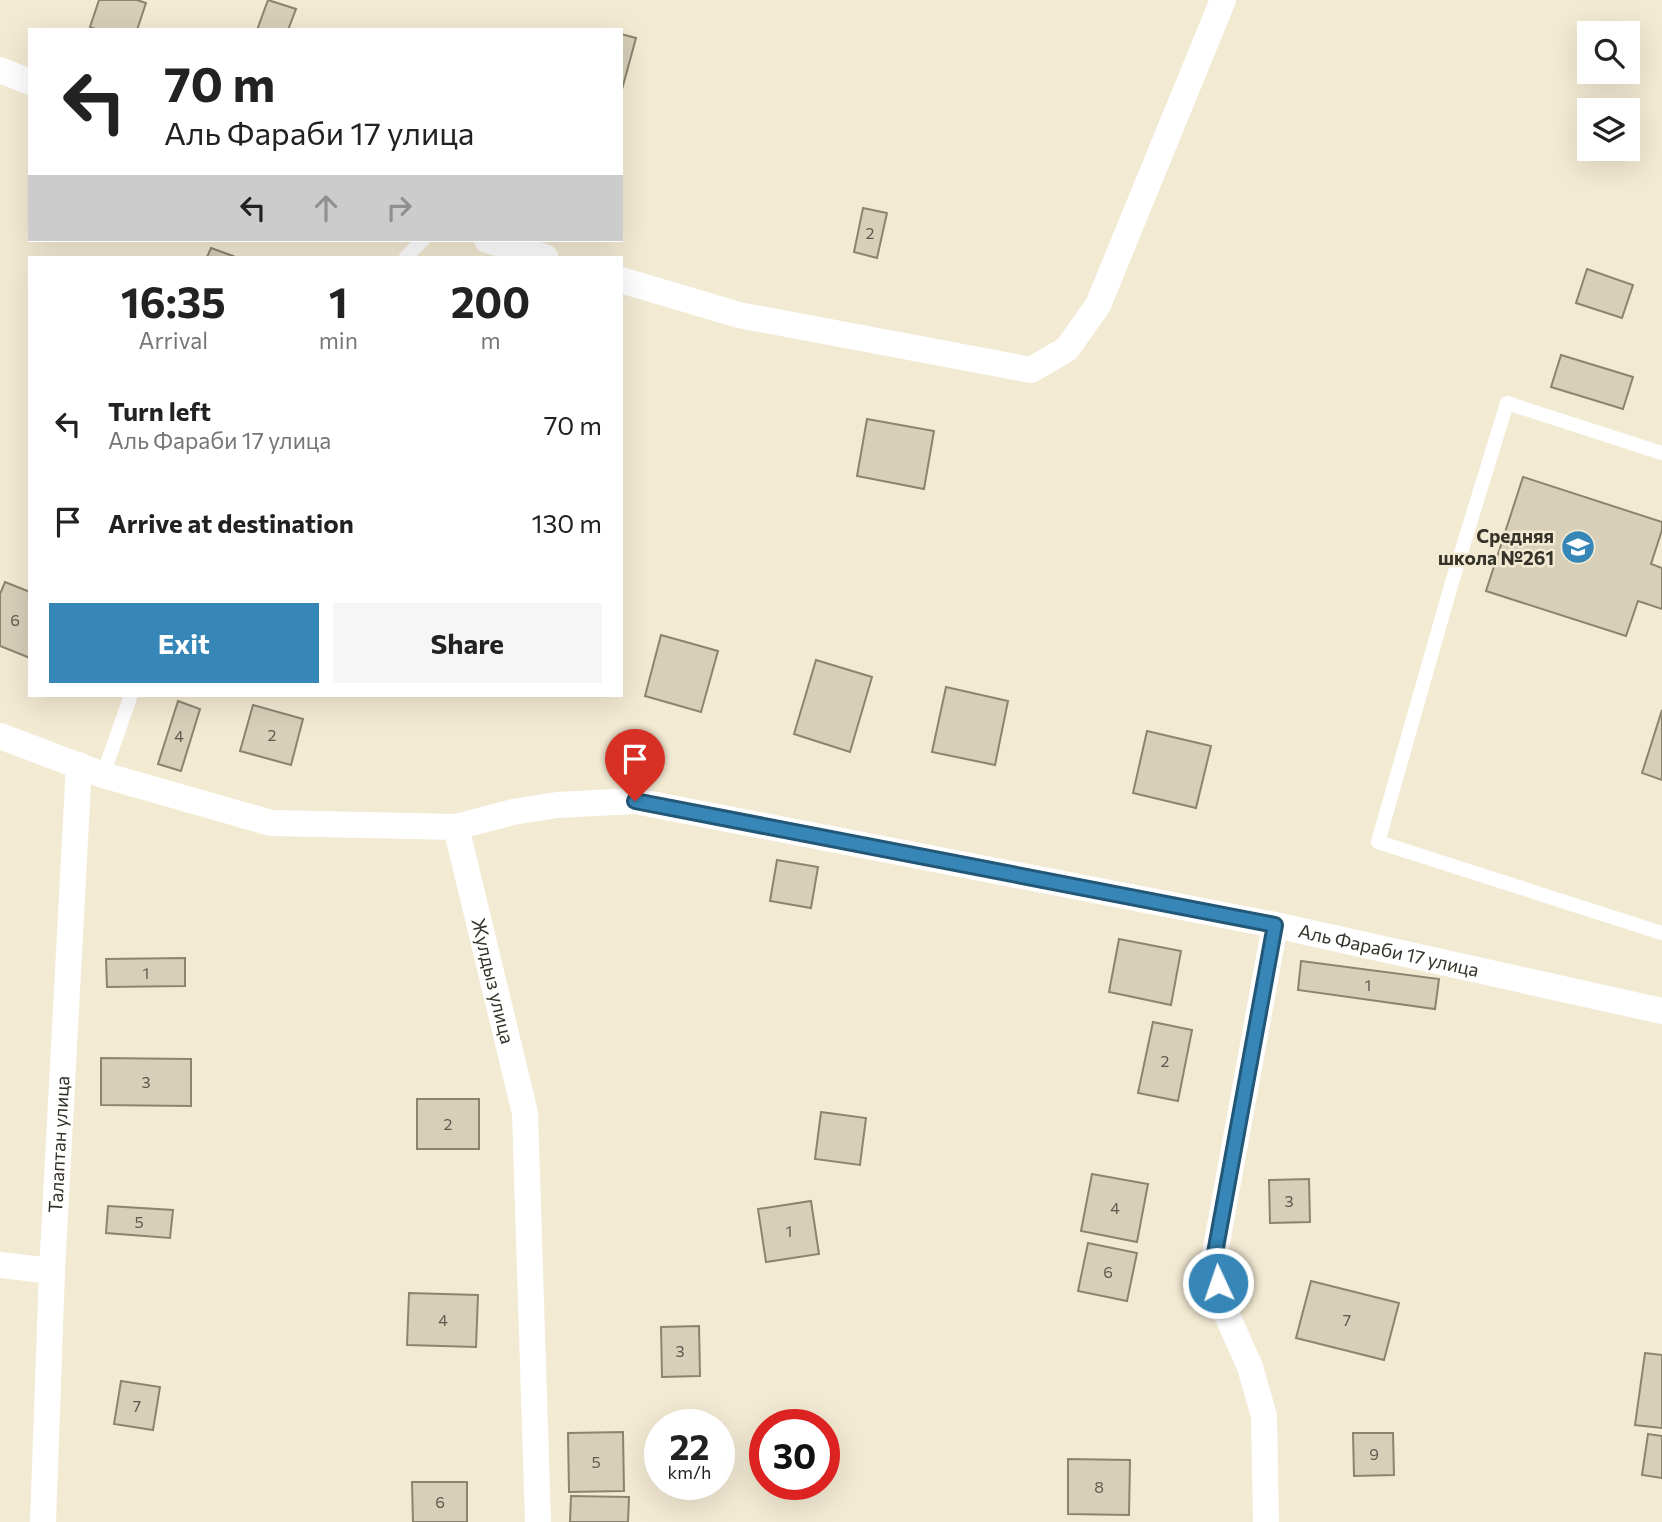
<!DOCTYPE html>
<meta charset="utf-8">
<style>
body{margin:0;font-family:Commissioner,sans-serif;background:#f6f6f6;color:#222;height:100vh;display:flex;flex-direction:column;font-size:26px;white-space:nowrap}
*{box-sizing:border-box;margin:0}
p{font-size:23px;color:#767676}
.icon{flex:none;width:38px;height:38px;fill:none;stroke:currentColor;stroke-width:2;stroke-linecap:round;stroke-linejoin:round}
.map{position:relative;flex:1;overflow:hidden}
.side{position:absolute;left:28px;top:256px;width:595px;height:441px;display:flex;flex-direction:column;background:#fff;border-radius:0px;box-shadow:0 7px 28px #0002}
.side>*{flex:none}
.banner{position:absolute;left:28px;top:28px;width:595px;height:214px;border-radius:0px;box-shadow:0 7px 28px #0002;background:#fff;color:#222;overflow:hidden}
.buttons{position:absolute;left:1577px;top:21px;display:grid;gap:14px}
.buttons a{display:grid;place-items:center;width:63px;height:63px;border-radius:0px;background:#fff;box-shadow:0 7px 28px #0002;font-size:35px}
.speed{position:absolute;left:644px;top:1409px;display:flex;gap:14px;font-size:35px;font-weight:700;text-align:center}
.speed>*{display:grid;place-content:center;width:91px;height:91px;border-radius:50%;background:#fff;box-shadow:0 7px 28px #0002;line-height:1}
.speed small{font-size:18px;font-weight:400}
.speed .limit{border:10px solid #d22;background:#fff;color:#111}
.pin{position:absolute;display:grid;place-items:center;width:60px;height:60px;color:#fff;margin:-72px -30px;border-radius:50% 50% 50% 0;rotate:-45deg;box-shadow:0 0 7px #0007}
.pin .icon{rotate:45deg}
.me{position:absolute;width:77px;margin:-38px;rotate:357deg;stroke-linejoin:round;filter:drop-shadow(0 0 5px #0008)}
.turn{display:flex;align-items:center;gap:24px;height:147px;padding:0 21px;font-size:32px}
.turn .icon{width:91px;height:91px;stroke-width:2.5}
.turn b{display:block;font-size:49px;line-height:60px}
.lanes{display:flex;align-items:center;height:66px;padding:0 21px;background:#0003;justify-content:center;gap:35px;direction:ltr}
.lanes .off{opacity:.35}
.eta{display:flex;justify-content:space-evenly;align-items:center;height:119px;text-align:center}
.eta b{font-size:42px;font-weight:700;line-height:49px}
.action{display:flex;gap:14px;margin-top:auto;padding:14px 21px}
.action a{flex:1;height:80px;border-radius:0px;background:#3686b7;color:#fff;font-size:28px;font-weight:700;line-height:80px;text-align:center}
.action a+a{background:#f6f6f6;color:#222}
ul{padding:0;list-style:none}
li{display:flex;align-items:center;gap:21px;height:98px;padding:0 21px}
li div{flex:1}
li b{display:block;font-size:26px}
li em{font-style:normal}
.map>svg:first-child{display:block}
.building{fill:#d7cfb8;stroke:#8c846e;stroke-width:2}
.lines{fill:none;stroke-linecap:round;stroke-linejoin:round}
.lane{stroke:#fff;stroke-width:14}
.street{stroke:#fff;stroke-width:26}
.route-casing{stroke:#235777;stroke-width:18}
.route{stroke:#3686b7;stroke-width:12}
.labels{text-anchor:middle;stroke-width:5;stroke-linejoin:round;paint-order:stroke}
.number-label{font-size:16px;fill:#5e5a4e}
.poi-label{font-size:19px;font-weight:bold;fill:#36332a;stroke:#f3ead3;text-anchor:end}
.street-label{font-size:19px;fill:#36332a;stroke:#f3ead3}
</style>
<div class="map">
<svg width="1662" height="1522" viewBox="0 0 1662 1522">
<rect width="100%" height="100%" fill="#f3ead3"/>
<!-- building -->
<g class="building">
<path d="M99,0H137L146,3L137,30H98L90,27Z"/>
<path d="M268,0L296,9L288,30H257Z"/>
<path d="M621,34L636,38L621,93Z"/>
<path d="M863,208L887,213L877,258L854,252Z"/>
<path d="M211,248L233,256L232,257H207Z"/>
<path d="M1587,269L1633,285L1622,318L1576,303Z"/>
<path d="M1561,355L1633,377L1623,409L1551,387Z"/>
<path d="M867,419L934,431L924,489L857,476Z"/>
<path d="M1523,477L1662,522V530L1651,564L1662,568V609L1638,601L1626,636L1486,591Z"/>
<path d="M5,582L30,592V658L0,646V594Z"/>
<path d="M661,635L718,651L701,712L645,696Z"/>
<path d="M816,660L872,677L850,752L794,734Z"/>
<path d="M946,687L1008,701L995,765L932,752Z"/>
<path d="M178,701L200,709L181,771L158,764Z"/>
<path d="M253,705L303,719L291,765L240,751Z"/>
<path d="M1662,710V780L1642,773Z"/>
<path d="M1147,731L1211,746L1196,808L1133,793Z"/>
<path d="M777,860L818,867L811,908L770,901Z"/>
<path d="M1119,939L1181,951L1171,1005L1109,992Z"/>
<path d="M185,958V986L107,987L106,959Z"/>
<path d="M1301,961L1439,979L1435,1009L1298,990Z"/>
<path d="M1153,1022L1192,1030L1178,1101L1138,1093Z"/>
<path d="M101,1058L191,1059V1106L101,1105Z"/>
<rect x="417" y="1099" width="62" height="50"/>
<path d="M821,1112L866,1118L860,1165L815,1159Z"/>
<path d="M1092,1174L1148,1184L1137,1242L1081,1231Z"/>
<path d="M1309,1179L1310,1222L1270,1223L1269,1180Z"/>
<path d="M811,1201L819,1254L766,1262L758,1209Z"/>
<path d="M108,1206L173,1210L170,1238L106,1233Z"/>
<path d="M1088,1243L1137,1253L1127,1301L1078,1291Z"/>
<path d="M1311,1281L1399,1303L1384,1360L1296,1338Z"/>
<path d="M409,1293L478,1295L476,1347L407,1345Z"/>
<path d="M699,1326L700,1376L662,1377L661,1327Z"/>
<path d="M1645,1353L1662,1355V1428L1635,1425Z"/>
<path d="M121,1381L160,1387L153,1430L114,1424Z"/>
<path d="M623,1432L624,1491L569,1492L568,1433Z"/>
<path d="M1353,1433H1393L1394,1475L1354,1476Z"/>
<path d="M1648,1434L1662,1436V1478L1642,1475Z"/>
<path d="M1068,1459L1130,1460L1129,1515L1068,1514Z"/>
<path d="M412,1482H467V1522H413Z"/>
<path d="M571,1496L629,1497L628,1522H570Z"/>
</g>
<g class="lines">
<!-- lane -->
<g class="lane">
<path d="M406,257L423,240"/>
<path d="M1662,453L1507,403L1452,582L1378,842L1662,933"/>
<path d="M103,775L131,695"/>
</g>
<!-- street -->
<g class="street">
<path d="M0,70L30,82"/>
<path d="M487,240L545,257"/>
<path d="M621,280L739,315L1031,370L1067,349L1098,305L1223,0"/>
<path id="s1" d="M0,736L103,775L271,823L456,827L525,1113L538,1522"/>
<path id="s2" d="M456,827L513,812L557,805L635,801L1275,925L1662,1011"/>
<path d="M0,1265L52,1271"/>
<path id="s3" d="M43,1522L52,1271L79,765"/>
<path d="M1266,1522L1264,1416L1250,1367L1226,1313L1218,1283L1215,1253L1275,925"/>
</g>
</g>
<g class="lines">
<!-- route casing -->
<g class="route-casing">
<path id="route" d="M635,801L1275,925L1215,1253L1218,1283"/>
</g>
<!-- route -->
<use href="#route" class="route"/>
</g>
<!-- icons -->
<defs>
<g id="school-disc" transform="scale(1.75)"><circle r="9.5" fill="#3686b7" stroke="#f3ead3"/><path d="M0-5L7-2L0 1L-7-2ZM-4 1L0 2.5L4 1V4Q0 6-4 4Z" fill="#fff"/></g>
</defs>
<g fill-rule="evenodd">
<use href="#school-disc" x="1578" y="547"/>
</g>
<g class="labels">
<!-- number labels -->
<g class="number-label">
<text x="870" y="239">2</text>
<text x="15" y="626">6</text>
<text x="272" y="741">2</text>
<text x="179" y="742">4</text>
<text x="146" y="979">1</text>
<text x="1368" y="991">1</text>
<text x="1165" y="1067">2</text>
<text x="146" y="1088">3</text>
<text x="448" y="1130">2</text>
<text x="1289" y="1207">3</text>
<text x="1115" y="1214">4</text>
<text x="139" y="1228">5</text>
<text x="789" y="1237">1</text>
<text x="1108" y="1278">6</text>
<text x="443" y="1326">4</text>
<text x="1347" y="1326">7</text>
<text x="680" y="1357">3</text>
<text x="137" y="1412">7</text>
<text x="1374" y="1460">9</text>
<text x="596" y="1468">5</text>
<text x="1099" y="1493">8</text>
<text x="440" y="1508">6</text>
</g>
<!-- poi labels -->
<g class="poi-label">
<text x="1554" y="543">Средняя<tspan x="1554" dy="22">школа №261</tspan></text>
</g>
<!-- street labels -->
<g class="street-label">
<text dy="7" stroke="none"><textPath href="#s2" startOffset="950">Аль Фараби 17 улица</textPath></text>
<text dy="7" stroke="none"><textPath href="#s1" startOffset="628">Жулдыз улица</textPath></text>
<text dy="7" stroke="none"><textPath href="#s3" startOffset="378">Талаптан улица</textPath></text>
</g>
</g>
</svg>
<div class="buttons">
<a><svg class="icon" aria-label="search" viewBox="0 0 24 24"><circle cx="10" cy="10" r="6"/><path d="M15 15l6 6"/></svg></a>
<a><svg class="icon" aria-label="layers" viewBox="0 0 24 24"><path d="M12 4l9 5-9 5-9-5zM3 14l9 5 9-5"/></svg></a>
</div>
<div class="speed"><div>22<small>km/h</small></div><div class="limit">30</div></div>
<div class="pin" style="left:635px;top:801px;background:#d93025"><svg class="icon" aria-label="arrive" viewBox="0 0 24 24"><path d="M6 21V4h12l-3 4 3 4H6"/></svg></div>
<svg class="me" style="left:1218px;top:1283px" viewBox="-20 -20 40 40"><circle r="17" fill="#3686b7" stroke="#fff" stroke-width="3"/><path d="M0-11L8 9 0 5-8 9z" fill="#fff"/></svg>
<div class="banner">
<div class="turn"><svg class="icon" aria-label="left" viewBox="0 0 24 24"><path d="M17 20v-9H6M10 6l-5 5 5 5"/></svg><div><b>70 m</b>Аль Фараби 17 улица</div></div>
<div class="lanes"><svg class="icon" aria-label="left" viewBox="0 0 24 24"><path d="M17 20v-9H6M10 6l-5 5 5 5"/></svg><svg class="icon off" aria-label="ahead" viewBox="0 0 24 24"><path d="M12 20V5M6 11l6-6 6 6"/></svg><svg class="icon off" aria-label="right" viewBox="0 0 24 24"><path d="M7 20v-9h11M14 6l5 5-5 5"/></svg></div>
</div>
<section class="side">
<div class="eta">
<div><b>16:35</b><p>Arrival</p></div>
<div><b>1</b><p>min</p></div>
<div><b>200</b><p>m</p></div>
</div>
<ul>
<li><svg class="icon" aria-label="left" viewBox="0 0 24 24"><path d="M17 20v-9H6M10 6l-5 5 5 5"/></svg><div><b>Turn left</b><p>Аль Фараби 17 улица</p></div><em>70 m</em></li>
<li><svg class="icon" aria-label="arrive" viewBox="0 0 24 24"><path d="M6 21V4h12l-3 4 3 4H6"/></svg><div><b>Arrive at destination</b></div><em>130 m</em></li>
</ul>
<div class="action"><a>Exit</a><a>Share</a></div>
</section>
</div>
